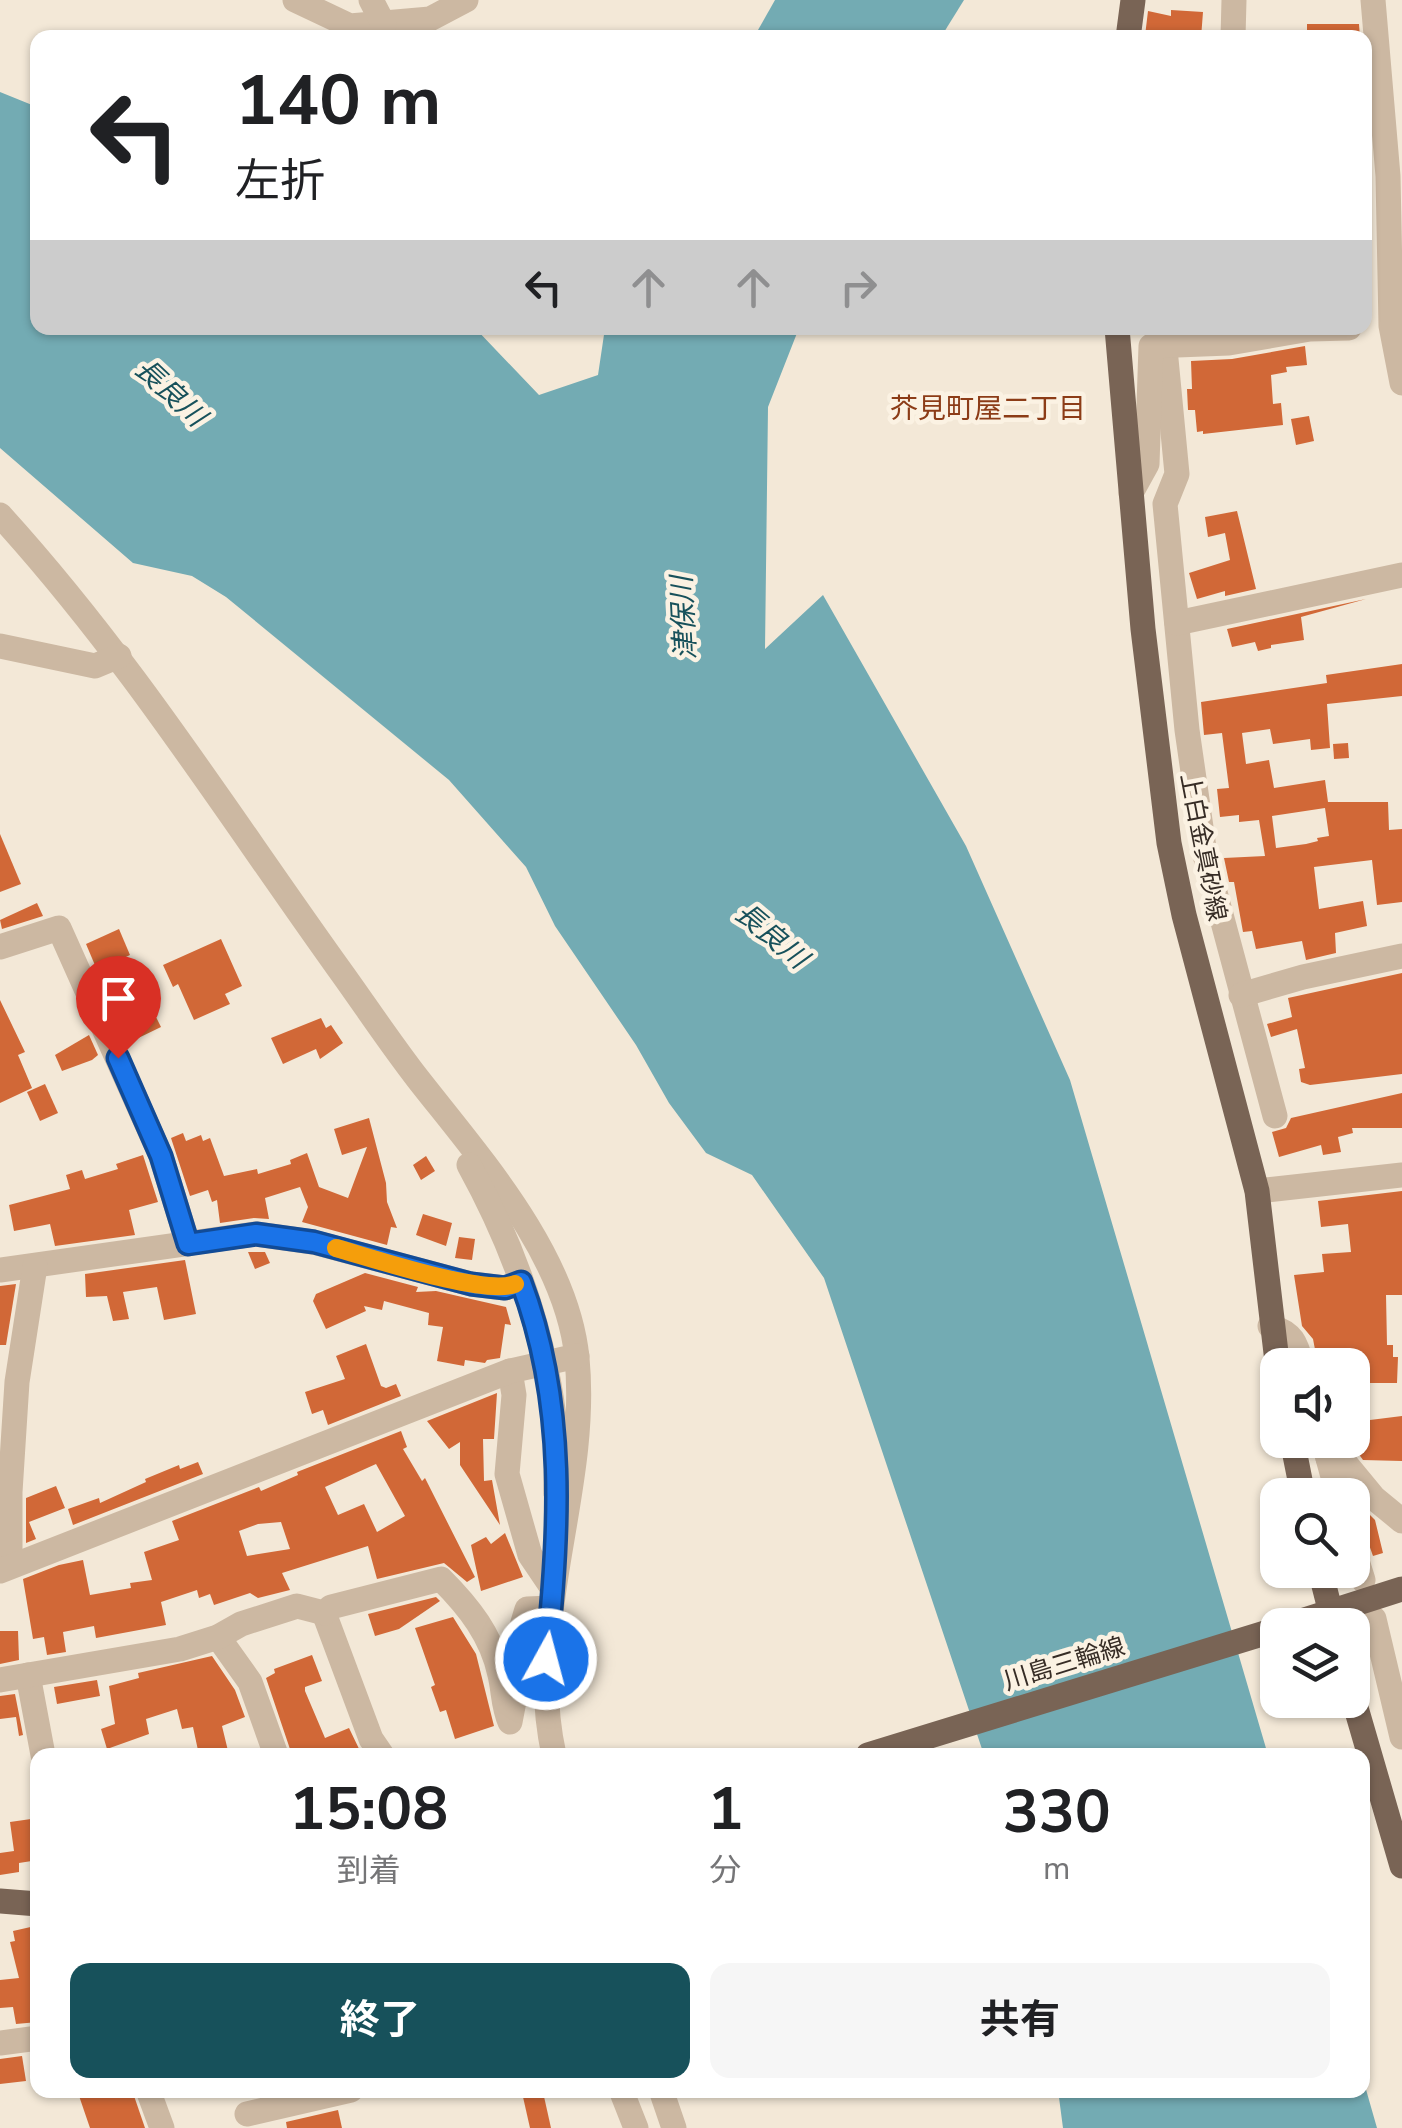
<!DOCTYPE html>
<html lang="ja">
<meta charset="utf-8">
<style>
body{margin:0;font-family:"Nunito Sans","Noto Sans JP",sans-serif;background:#f6f6f6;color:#202124;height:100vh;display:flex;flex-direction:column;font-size:38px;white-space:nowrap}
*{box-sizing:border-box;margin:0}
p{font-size:32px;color:#757577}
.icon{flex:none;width:55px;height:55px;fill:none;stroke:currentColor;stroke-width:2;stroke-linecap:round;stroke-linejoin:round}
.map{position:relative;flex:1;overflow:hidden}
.drawer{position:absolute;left:30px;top:1748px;width:1340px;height:350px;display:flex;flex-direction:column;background:#fff;border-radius:20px;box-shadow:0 2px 8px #0004}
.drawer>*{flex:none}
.guide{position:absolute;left:30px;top:30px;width:1342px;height:305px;border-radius:20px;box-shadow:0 2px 8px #0004;background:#fff;color:#202124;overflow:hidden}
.fabs{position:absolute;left:1260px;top:1348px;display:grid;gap:20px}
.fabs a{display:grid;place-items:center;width:110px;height:110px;border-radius:20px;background:#fff;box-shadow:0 2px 8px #0004;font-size:50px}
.pin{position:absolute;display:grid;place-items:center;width:85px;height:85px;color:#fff;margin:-102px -42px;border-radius:50% 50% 50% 0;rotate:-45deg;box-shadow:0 0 10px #0007}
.pin .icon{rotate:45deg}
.me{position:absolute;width:110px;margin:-55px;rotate:7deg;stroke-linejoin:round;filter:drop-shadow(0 0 8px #0008)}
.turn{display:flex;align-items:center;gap:35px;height:210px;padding:0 40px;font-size:45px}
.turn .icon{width:130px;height:130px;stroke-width:2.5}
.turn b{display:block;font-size:70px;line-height:85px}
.lanes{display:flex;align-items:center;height:95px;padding:0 40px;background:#0003;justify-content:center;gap:50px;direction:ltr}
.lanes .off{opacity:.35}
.eta{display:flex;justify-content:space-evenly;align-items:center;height:170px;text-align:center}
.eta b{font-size:60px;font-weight:700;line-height:70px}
.action{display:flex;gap:20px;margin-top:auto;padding:20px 40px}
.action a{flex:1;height:115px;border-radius:20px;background:#17515b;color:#fff;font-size:40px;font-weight:700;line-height:115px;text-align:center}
.action a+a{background:#f6f6f6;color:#202124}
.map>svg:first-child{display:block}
.water{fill:#73abb3}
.building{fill:#d16837;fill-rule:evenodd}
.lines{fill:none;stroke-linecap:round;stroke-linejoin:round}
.minor{stroke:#ccb8a2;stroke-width:25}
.major{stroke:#796455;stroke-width:25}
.route-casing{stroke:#114b97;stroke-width:25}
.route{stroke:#1a73e8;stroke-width:18}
.slow{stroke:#f59e0b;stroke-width:18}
.labels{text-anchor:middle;stroke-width:9;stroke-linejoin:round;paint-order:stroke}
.street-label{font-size:25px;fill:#362c25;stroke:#fbf2e3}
.water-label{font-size:28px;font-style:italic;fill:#17515b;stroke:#fbf2e3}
.neighbourhood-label{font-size:28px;fill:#8c3c17;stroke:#fbf2e3}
</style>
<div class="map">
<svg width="1402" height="2128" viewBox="0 0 1402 2128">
<rect width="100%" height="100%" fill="#f3e8d7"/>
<!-- water -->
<g class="water">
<path d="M775,0H964L941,37H754Z"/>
<path d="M0,92L37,107L38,328H475L539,395L598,375L605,328H799L768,407L765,649L823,595L966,846L1070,1080L1268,1755H984L824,1278L752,1175L706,1153L669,1103L636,1045L555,926L526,867L449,780L226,597L192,576L133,563L0,448Z"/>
<path d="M1363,2079L1377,2128H1063L1058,2090H1362Z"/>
</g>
<!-- building -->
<g class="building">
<path d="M1171,10L1203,12L1201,38L1145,36L1148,11L1171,16Z"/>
<path d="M1307,24H1359L1360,38H1307Z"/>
<path d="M1305,346L1307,365L1286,367L1287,372L1271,375L1273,404L1281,403L1283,425L1203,434V431L1197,432L1195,410H1188L1187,389H1192L1191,361L1232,359Z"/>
<path d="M1309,416L1314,441L1296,445L1291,419Z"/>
<path d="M1237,511L1256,589L1225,596V591L1197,599L1189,573L1230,560L1225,533L1208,537L1205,517Z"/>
<path d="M1366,599L1301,617L1304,640L1271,645V648L1258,651L1255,642L1232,647L1227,629Z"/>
<path d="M1402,664V696L1327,704L1330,748L1311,750L1310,739L1273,744L1270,729L1242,733L1246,764L1269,760L1274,788L1325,780L1328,802H1388L1389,830L1402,829V902L1377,905L1372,860L1314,867L1319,909L1363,901L1367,926L1335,933L1336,953L1306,960L1302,941L1256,949L1252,931L1243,932L1234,882H1229L1224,858L1265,856L1259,820L1239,822V815L1220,817L1217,789L1229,788L1222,733L1204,735L1201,702L1327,683L1326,675ZM1325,808L1329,836L1317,838L1318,841L1306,844L1276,848L1272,816Z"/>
<path d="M1348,743L1349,758L1334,759L1333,744Z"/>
<path d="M0,834L21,884L0,892Z"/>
<path d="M37,903L43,916L2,929L0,920Z"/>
<path d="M119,929L130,955L97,970L86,944Z"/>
<path d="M221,939L242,986L225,994L230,1004L194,1020L178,984L173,987L163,965Z"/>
<path d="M1402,973V1074L1310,1085L1301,1082L1299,1069L1305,1068L1297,1029L1271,1037L1267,1024L1292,1017L1288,998Z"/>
<path d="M0,1000L25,1052L18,1055L32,1088L0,1103Z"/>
<path d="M148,1001L161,1027L128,1043L117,1017Z"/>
<path d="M321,1018L326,1028L331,1025L343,1043L320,1059L316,1049L283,1064L271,1038Z"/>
<path d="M89,1035L98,1055L92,1060L62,1071L55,1055Z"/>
<path d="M45,1084L58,1113L40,1121L27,1092Z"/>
<path d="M1402,1093V1128H1352L1353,1133L1338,1137L1341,1152L1323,1155L1321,1145L1279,1157L1272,1132L1286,1128L1291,1118Z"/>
<path d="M369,1118L386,1183L387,1202L397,1228L391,1227L387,1245L302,1222L308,1207L300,1187L265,1198L269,1219L254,1218L220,1223L217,1200L212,1202L208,1190L190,1196L171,1138L183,1133L186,1141L201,1135L203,1141L210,1138L224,1176L257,1169L258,1174L291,1164L290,1160L307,1153L319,1187L348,1198L367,1147L342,1155L334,1129Z"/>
<path d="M143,1155L158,1202L129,1210L135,1235L55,1246L50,1224L14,1231L9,1205L70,1189L66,1175L82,1170L85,1179L118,1169L116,1164Z"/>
<path d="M426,1156L435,1171L421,1180L413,1165Z"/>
<path d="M1402,1191V1295H1386L1387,1345H1393V1357H1398L1397,1383H1367L1370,1420L1402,1416V1461L1363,1460L1358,1453L1359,1427L1352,1428V1365H1318L1313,1339L1302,1326L1294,1275L1324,1272L1322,1254L1351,1252L1348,1224L1321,1227L1318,1201Z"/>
<path d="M423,1214L452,1223L446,1246L416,1235Z"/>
<path d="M459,1237L475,1239L472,1260L455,1258Z"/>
<path d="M248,1252H265L270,1263L255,1269Z"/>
<path d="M185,1260L196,1314L164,1320L157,1287L123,1292L129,1319L113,1321L107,1296L86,1297L85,1274Z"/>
<path d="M365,1273L418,1287L416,1292L436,1291L506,1307L511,1325L505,1324L500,1358L487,1360L485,1363L465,1360L464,1366L437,1361L443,1327L428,1325L429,1313L384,1301L382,1310L364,1306L366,1311L326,1329L313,1301L316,1294Z"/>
<path d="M16,1284L6,1345H0V1286Z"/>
<path d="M366,1344L381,1386L386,1388L396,1384L401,1396L328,1425L323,1410L312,1414L305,1392L345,1379L336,1356Z"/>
<path d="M497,1393L494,1439H483L484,1481L492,1480L500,1525L460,1465V1442L449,1449L427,1421Z"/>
<path d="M401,1431L407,1447L403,1449L422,1481L425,1478L475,1577L467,1582L444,1563L377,1579L368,1546L282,1573L290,1590L258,1598L250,1593L214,1605L210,1594L199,1598L197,1590L161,1602L166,1625L96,1638L94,1626L63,1632L66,1652L47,1655L44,1637L33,1639L23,1579L59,1565L83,1560L90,1595L131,1588L130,1583L152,1580L144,1552L179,1540L172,1521L259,1487L261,1491L298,1475L297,1472ZM376,1464L405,1516L377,1532L364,1504L338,1515L325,1487ZM281,1522L290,1549L247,1556L239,1531L258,1524Z"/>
<path d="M198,1462L203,1474L73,1525L68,1509L99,1498L100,1503L146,1482L145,1479L179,1465L180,1469Z"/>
<path d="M56,1486L65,1508L29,1522L36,1539L26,1543V1498Z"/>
<path d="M1354,1499L1375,1520L1383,1553L1373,1556L1362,1525L1359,1526Z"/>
<path d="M505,1533L523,1577L481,1591L471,1545L486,1537L491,1544Z"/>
<path d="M436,1597L440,1601L399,1629L375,1636L368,1614Z"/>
<path d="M453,1617L476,1654L494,1726L455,1739L446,1710L440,1712L431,1687L435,1685L415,1628Z"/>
<path d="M0,1631H18L19,1660L0,1664Z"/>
<path d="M312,1655L322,1681L305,1687V1691L325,1738L349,1728L362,1755H292L266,1678L275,1673L274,1669Z"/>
<path d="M212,1656L235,1690L245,1717L222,1726L229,1755H199L193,1727L182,1729L177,1709L146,1719L149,1734L107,1749L101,1729L115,1724L109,1686L139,1678L138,1673Z"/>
<path d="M97,1680L100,1696L57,1704L54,1687Z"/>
<path d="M15,1694L23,1735L19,1736L16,1717L0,1719V1696Z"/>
<path d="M38,1818V1860L19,1863V1872L0,1875V1853L14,1851L10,1822Z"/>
<path d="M35,1926L38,2022L16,2024L13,2007L0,2008V1980L19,1978L10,1942L15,1941L13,1931Z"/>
<path d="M22,2056L26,2081L0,2084V2059Z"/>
<path d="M77,2090H132L145,2128H90Z"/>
<path d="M543,2092L551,2128H530L523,2097Z"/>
<path d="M338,2110L342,2128H287L286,2122Z"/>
</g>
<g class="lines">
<!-- minor -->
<g class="minor">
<path d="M295,0L350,26L430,19L466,0"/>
<path d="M371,0L384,25"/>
<path d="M1373,0L1388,176L1391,326L1402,383"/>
<path d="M1233,38L1234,0"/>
<path d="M1163,328L1177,474L1165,504L1187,730L1205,855L1275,1116"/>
<path d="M1131,493L1147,464L1151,346L1229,343L1310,329L1349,328"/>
<path d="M0,515C130,658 227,813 339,969C365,1005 390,1043 418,1079C479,1157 567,1255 577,1358C590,1491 524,1621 554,1755"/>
<path d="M1177,623L1402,575"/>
<path d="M0,646L95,666L119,656"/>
<path d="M0,947L59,928L161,1156L188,1244"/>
<path d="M1241,995L1303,977L1402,956"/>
<path d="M469,1165C512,1243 543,1329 554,1417C558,1442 556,1469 556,1494"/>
<path d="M1257,1191L1402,1175"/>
<path d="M0,1270L256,1234L313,1242L471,1284L505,1288L521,1282"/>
<path d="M1270,1326C1293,1333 1296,1343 1302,1365"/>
<path d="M510,1371L514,1395L507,1474L530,1555L553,1589"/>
<path d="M1323,1440L1338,1495"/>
<path d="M1328,1458H1341L1374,1498L1402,1521"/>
<path d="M1352,1545L1363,1580"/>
<path d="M10,1566V1492L17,1382L35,1266"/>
<path d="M0,1571L510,1371L577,1356"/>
<path d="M324,1613L371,1739L382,1755"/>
<path d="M1374,1619L1402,1737"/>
<path d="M218,1637L250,1682L276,1755"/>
<path d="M28,1675L43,1755"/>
<path d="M0,1680L180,1649L218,1637L241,1624L297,1606L324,1613L331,1607L441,1579C469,1607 492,1636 500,1675C504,1692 503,1706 510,1722L523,1654L521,1629L527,1609L551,1608"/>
<path d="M0,2043L38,2038"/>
<path d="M148,2090L162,2128"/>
<path d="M621,2090L636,2128"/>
<path d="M661,2090L674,2128"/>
<path d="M247,2114L351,2090"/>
</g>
<!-- major -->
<g class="major">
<path d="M1128,38L1133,0"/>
<path d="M1117,328L1143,629L1169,843L1184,915L1257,1191L1278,1370"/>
<path d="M1292,1440L1303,1495"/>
<path d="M1320,1570L1334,1625"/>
<path d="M1289,1625L1402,1589"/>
<path d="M1352,1694L1402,1866"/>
<path d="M868,1755L1278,1629"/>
<path d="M0,1901L38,1904"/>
</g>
</g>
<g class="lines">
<!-- route casing -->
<g class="route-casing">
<path id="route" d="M118,1058L161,1156L188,1244L256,1234L314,1242L471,1284L505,1288L521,1282C567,1403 560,1533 546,1659"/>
</g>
<!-- route -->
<use href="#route" class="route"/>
<!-- slow -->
<path class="slow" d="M336,1248C372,1258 485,1296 515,1284"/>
</g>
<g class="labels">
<!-- street labels -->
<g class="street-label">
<text transform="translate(1204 847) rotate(79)" y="9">上白金真砂線</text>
<text transform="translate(1064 1663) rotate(-17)" y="9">川島三輪線</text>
</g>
<!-- water labels -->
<g class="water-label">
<text transform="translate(171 392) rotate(43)" y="10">長良川</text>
<text transform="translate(683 618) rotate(-93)" y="10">津保川</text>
<text transform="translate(772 935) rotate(40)" y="10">長良川</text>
</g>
<!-- neighbourhood labels -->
<g class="neighbourhood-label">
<text x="988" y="418">芥見町屋二丁目</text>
</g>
</g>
</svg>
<div class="fabs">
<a><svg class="icon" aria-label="sound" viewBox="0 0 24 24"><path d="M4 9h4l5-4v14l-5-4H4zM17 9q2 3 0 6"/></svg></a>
<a><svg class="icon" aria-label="search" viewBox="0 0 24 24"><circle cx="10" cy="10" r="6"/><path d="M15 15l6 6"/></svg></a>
<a><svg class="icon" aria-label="layers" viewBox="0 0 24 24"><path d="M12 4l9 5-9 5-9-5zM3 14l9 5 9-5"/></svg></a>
</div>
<div class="pin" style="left:118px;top:1058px;background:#d93025"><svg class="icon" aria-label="arrive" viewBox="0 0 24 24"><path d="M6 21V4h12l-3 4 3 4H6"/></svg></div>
<svg class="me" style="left:546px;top:1659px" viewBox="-20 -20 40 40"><circle r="17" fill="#1a73e8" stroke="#fff" stroke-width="3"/><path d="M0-11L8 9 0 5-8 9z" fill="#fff"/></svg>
<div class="guide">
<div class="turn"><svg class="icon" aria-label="left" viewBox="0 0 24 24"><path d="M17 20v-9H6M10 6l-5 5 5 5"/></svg><div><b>140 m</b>左折</div></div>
<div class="lanes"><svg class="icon" aria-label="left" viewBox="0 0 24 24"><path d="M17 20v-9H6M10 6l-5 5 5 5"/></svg><svg class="icon off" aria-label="ahead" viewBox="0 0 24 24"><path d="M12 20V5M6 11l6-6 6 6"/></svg><svg class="icon off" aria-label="ahead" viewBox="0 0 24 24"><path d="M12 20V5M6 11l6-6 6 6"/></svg><svg class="icon off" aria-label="right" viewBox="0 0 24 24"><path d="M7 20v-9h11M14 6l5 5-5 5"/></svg></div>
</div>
<section class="drawer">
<div class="eta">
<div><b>15:08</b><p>到着</p></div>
<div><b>1</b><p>分</p></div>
<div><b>330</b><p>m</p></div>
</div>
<div class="action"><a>終了</a><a>共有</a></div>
</section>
</div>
